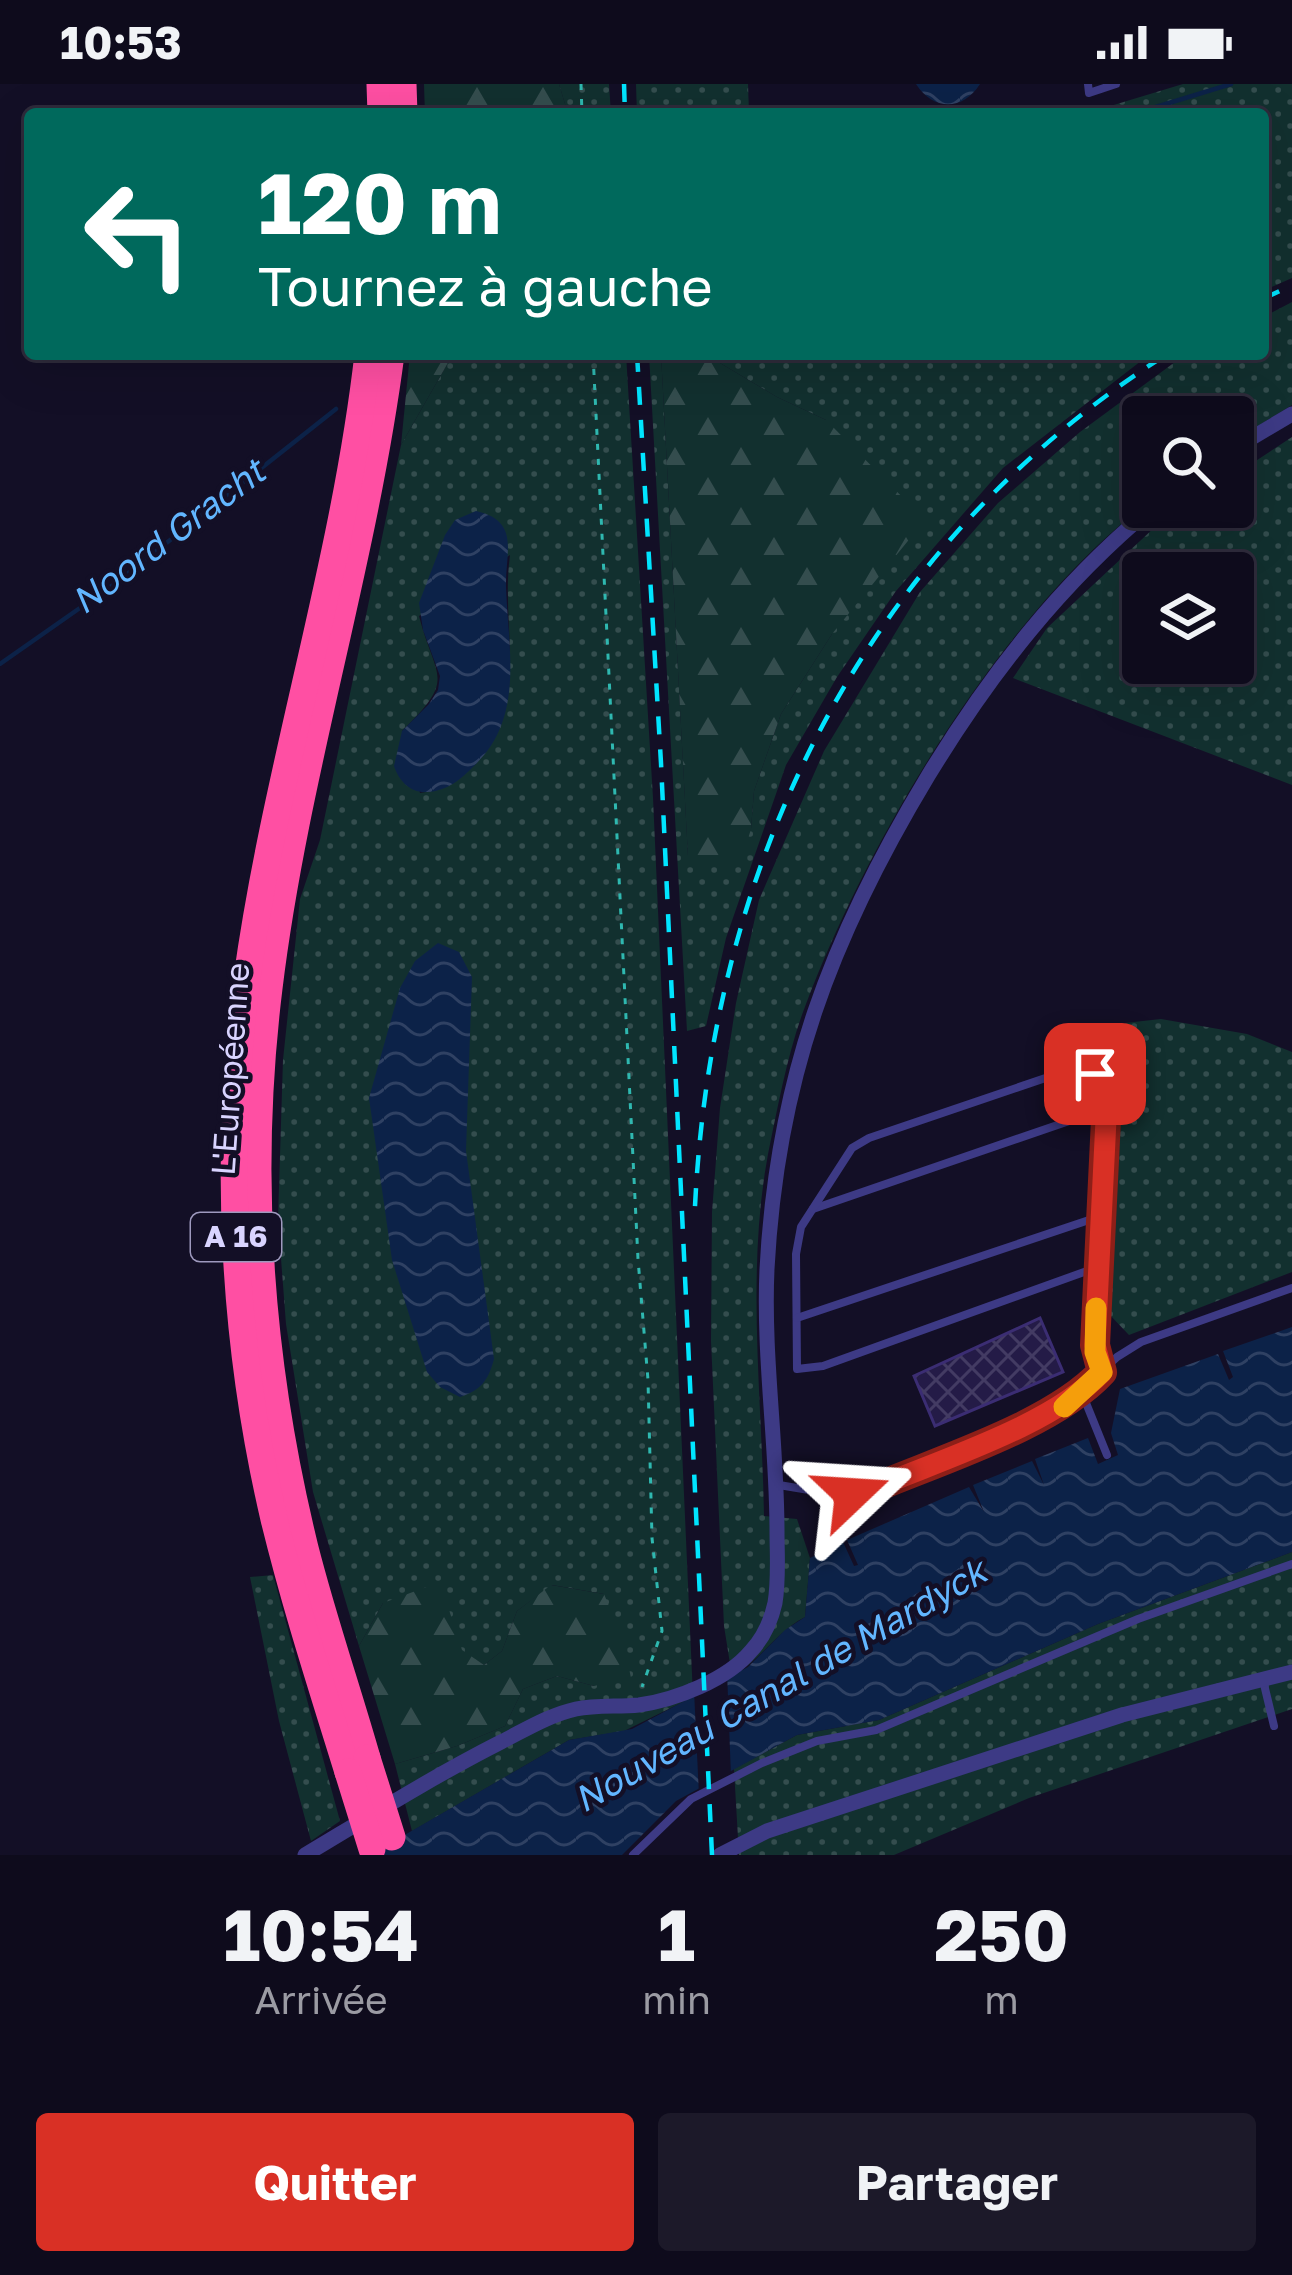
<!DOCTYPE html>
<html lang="fr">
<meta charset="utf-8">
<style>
body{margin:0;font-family:"Golos Text",sans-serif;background:#1c1929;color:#f1f3f6;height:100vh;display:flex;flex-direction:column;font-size:45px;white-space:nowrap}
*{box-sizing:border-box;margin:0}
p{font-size:39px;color:#9b9ba3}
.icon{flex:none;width:66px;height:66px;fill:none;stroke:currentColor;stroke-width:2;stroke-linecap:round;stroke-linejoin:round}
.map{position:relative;height:1771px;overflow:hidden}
.panel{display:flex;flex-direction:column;background:#0e0b1c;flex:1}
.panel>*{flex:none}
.top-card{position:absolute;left:24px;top:24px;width:1245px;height:252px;border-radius:12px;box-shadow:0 12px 48px #0002,0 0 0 3px #2e2b3b;background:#00695c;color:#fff;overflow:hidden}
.controls{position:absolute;left:1122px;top:312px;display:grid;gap:24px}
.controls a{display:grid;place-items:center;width:132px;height:132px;border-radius:12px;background:#0e0b1c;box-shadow:0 12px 48px #0002,0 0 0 3px #2e2b3b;font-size:60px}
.pin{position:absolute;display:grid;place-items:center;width:102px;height:102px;color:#fff;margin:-51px;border-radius:24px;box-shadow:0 6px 18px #0006}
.me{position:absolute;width:132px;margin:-66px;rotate:70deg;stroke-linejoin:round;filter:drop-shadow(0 0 9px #0008)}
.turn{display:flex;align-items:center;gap:42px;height:252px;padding:0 36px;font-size:54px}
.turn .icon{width:156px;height:156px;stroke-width:2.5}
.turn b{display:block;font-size:84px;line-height:102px}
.eta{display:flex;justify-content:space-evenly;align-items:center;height:204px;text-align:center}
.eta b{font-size:72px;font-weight:700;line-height:84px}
.primary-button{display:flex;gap:24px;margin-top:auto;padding:24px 36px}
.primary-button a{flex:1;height:138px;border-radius:12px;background:#d93025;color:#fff;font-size:48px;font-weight:700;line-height:138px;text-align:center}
.primary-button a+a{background:#1c1929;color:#f1f3f6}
.status{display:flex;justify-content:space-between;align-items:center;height:84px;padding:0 60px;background:#0e0b1c;direction:ltr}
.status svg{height:33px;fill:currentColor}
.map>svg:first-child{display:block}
.grass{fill:url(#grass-dots);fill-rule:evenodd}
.forest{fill:url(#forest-firs)}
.water{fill:url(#water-waves)}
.pier{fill:#130f26}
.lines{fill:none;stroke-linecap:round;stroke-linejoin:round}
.stream{stroke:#0c2248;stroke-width:4.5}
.building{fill:url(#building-cross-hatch);stroke:#3b2d73;stroke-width:3}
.path{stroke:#2fb8b0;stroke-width:3;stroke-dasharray:6 9;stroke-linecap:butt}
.service{stroke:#3d3a85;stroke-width:8}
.minor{stroke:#3d3a85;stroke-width:15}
.motorway{stroke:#ff4fa3;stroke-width:27}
.rail{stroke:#00e5ff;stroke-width:4.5;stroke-dasharray:18 15;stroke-linecap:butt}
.motorway-bridge{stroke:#ff4fa3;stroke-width:27}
.route-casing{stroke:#8d1f18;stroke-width:30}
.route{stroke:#d93025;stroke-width:21}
.slow{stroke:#f59e0b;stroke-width:21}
.labels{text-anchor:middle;stroke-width:9;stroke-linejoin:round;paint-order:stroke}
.shield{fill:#130f26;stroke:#9e99be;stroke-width:3}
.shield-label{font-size:30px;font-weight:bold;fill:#d9d4ff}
.street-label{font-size:33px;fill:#d9d4ff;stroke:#130f26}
.water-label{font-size:36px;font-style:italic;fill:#62b6ff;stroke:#130f26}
</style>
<div class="status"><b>10:53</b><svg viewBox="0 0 49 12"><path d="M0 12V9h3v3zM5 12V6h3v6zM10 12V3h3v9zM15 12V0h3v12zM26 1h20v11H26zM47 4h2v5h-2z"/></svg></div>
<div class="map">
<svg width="1292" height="1771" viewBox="0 0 1292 1771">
<defs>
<pattern id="grass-dots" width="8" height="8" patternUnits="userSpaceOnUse" patternTransform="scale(3)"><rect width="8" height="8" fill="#12302f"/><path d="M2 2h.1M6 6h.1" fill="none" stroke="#344d4e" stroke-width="1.8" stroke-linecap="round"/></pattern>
<pattern id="forest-firs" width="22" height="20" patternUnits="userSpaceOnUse" patternTransform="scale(3)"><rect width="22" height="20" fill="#12302f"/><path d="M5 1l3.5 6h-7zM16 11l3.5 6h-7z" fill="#344d4e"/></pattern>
<pattern id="water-waves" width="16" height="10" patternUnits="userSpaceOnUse" patternTransform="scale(3)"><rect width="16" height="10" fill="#0c2248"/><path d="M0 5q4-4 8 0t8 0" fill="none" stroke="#2f4163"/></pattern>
<pattern id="building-cross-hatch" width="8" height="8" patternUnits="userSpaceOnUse" patternTransform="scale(3)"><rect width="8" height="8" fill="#241b47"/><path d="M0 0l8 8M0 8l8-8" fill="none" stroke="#433b63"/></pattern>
</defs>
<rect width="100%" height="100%" fill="#130f26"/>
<!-- grass -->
<g class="grass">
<path d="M559,0H609L611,30H568Z"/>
<path d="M636,0H748L749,30H637Z"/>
<path d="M1183,0H1292V194L1263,207V30H1084Z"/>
<path d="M1292,218V321L1233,357V333H1143V422C1000,534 870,751 806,920C788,966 778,1022 768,1070C746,1188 762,1313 764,1432L797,1435L810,1474L805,1533C776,1548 761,1576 732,1592L724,1542L711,1257L712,1128L720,1024L736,919L759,816L824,667L920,508L998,419L1080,348L1175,278L1191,270H1263V233Z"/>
<path d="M453,270H626L653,714L693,1613L624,1647L569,1656L412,1747L395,1680L457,1662L505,1642L523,1605L557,1592L594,1602L604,1510L552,1501L517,1527L502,1567L484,1581L383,1519L359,1562L313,1408L286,1240L278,1135L283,976L300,815L320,756L401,361ZM510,471C500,544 531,616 476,678C458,697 446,705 420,709L402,647C457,593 436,597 419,532Z"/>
<path d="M649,270H661L688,772L751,745L754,707L781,630L832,550L826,336L777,313L705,270H1150L1003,384L896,507L837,593L786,681L726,854L706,942L687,947Z"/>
<path d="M1292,353V701L1013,594L1047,544L1156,442L1185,423H1233V392ZM1143,489H1233V579H1143Z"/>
<path d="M1161,935L1247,950L1292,968V1188L1129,1251L1108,1229L1125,939Z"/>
<path d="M1292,1468V1625L1029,1714L894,1771H739L734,1685L797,1651L879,1636L1098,1540Z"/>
<path d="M273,1491L340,1737L311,1757L279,1637L250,1493Z"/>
</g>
<!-- forest -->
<g class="forest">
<path d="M424,0H559L568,30H425Z"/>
<path d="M410,270H453L401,361Z"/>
<path d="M661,270H705L777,313L826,336L925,436L832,550L781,630L754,707L751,745L744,768L717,783L688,773Z"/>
<path d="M440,1498L462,1566L484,1581L502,1567L517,1527L551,1501L604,1510L623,1556L631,1594L594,1602L557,1592L523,1605L505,1642L457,1662L395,1680L359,1562L383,1519Z"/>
</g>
<!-- water -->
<g class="water">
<path d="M916,0H980C963,27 933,27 916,0Z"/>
<path d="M476,427C521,437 505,469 506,503C508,564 525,633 475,681C461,695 448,707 427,708C410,709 399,697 394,682L402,647L429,620L438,606L440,592L423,546L419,519L445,451L455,436Z"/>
<path d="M438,859L459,868L472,893L466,1067L494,1275C488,1297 481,1306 460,1313L440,1303L427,1288L392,1176L369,1014L400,904L415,877Z"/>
<path d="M1292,1243V1468L1098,1540L879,1636L797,1651L676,1717L622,1771H370L569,1656L632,1645L748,1583L785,1546L805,1533L810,1474L843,1458L854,1482L858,1481L847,1456L969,1403L984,1428L973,1401L1032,1377L1044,1401L1035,1375L1088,1354L1098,1380L1118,1371L1111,1349L1120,1305L1218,1270L1229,1296L1233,1293L1223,1267Z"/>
</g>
<!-- pier -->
<path class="pier" d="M727,1588L731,1693L699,1711L694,1606Z"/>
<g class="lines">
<!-- stream -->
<g class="stream">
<path d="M1133,30L1231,0"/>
<path d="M0,580L117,498L336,325"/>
</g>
</g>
<!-- building -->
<path class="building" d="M1040,1234L1063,1288L935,1342L914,1292Z"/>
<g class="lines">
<!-- path -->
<g class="path">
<path d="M581,0L582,30"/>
<path d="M593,270L638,1175L648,1296L652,1454L662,1547L642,1603"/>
</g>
<!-- service -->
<g class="service">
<path d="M1088,0L1089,9L1116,0"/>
<path d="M813,1125L1107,1024"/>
<path d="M1098,1183L823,1282L797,1285L796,1170L801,1143L852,1064L869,1054L1075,984L1098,994L1107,1015L1095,1261L1102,1288"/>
<path d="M797,1234L1101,1132"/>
<path d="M1082,1309L1107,1371"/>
<path d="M779,1401L833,1410L872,1405L1063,1323L1117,1273L1141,1258L1292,1204"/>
<path d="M1263,1596L1274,1642"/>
<path d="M633,1771L691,1715L762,1679L817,1657L876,1646L1138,1535L1292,1480"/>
</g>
<!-- minor -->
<g class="minor">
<path d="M1233,365L1292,330"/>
<path d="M305,1771C370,1732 434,1692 501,1658C525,1646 549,1631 576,1625C596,1621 618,1623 639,1621C675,1616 727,1596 751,1567C763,1554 771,1537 775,1519C779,1495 777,1471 777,1447C777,1359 763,1272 767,1185C777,995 831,853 928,692C990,590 1061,499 1153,423"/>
<path d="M720,1771L767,1747L1122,1631L1292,1588"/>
</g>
<!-- motorway -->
<g class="motorway">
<path d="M380,0L381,30"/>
<path d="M403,0L404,30"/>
<path d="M367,1674C347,1604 323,1535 305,1464C260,1281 246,1091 269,904C295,690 363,484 391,270"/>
<path d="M348,1688C322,1604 295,1521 274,1435C233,1260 223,1073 247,894C276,684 344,481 368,270"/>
</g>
<!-- rail -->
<g class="rail">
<path d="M624,0L625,30"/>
<path d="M1263,215L1292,201"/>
<path d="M637,270L661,679L712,1771"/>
<path d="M695,1122C712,773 868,460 1167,270"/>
</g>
<!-- motorway-bridge -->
<g class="motorway-bridge">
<path d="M367,1674L392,1753"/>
<path d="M348,1688L372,1765"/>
</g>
</g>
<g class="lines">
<!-- route casing -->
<g class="route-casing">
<path id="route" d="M852,1410L872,1405C940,1376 1053,1341 1102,1288L1095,1261L1107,1015L1105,1002L1095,990"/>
</g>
<!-- route -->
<use href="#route" class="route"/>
<!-- slow -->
<path class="slow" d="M1064,1323L1102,1288L1095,1268L1096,1224"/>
</g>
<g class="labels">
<!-- shield labels -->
<rect class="shield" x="191" y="1129" width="90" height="48" rx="9"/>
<g class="shield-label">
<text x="236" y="1163">A 16</text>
</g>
<!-- street labels -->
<g class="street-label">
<text transform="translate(230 985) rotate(-86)" y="12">L'Européenne</text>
</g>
<!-- water labels -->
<g class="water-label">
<text transform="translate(168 452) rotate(-37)" y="13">Noord Gracht</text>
<text transform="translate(780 1601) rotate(-30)" y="13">Nouveau Canal de Mardyck</text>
</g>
</g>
</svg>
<div class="controls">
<a><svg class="icon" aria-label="search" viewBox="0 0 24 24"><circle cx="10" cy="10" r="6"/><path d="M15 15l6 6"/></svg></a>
<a><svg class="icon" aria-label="layers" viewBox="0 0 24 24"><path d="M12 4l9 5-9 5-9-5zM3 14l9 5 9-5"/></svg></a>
</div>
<div class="pin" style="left:1095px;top:990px;background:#d93025"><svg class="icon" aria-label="arrive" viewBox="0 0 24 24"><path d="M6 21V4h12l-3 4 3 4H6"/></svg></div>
<svg class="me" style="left:852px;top:1410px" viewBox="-20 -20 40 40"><path d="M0-17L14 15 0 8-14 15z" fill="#d93025" stroke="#fff" stroke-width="4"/></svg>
<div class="top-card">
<div class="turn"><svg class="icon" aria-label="left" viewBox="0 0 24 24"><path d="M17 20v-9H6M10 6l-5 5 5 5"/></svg><div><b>120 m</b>Tournez à gauche</div></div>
</div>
</div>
<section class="panel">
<div class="eta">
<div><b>10:54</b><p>Arrivée</p></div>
<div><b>1</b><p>min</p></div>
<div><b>250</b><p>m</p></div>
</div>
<div class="primary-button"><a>Quitter</a><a>Partager</a></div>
</section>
